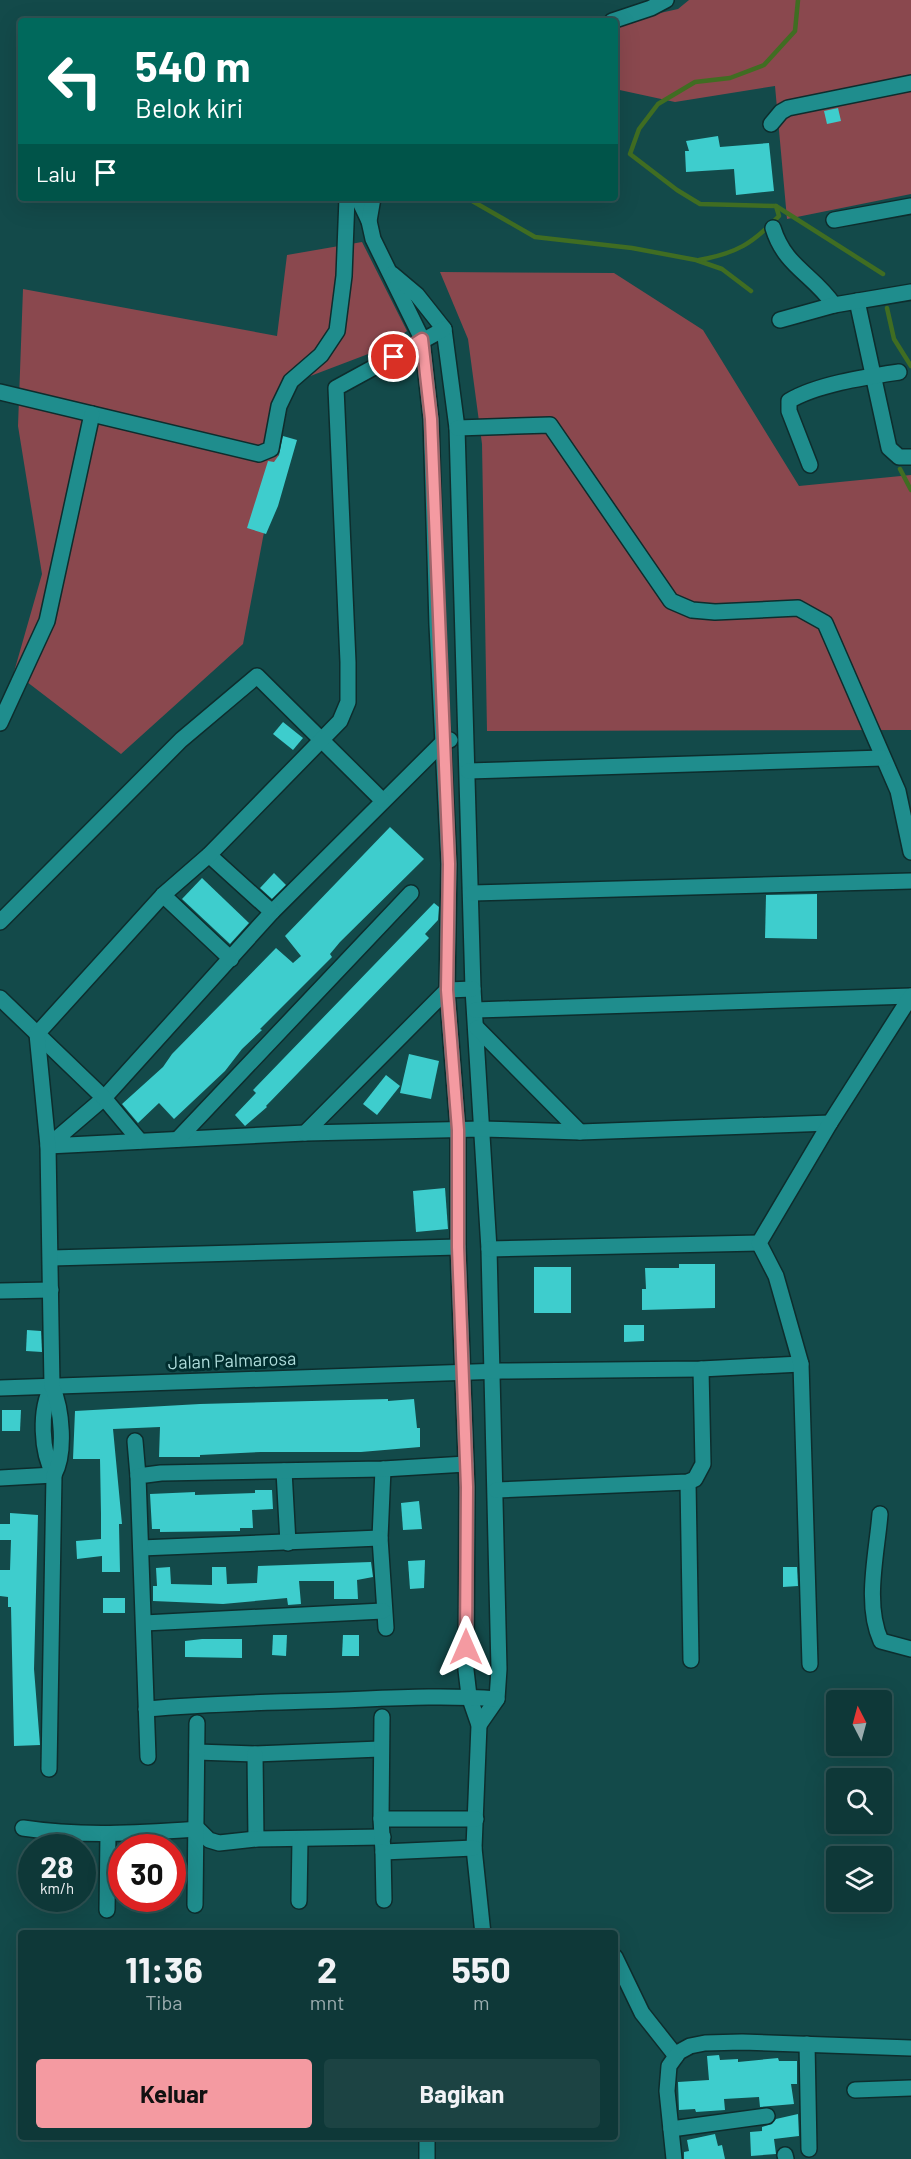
<!DOCTYPE html>
<html lang="id">
<style>
body{margin:0;font-family:Barlow,sans-serif;background:#1c4343;color:#f1f3f6;height:100vh;display:flex;flex-direction:column;font-size:22px;white-space:nowrap}
*{box-sizing:border-box;margin:0}
p{font-size:20px;color:#9bacae}
.icon{flex:none;width:33px;height:33px;fill:none;stroke:currentColor;stroke-width:2;stroke-linecap:round;stroke-linejoin:round}
.map{position:relative;flex:1;overflow:hidden}
.drawer{position:absolute;left:18px;top:1930px;width:600px;height:210px;display:flex;flex-direction:column;background:#0e3838;border-radius:6px;box-shadow:0 6px 24px #0002,0 0 0 2px #2e5253}
.drawer>*{flex:none}
.top-card{position:absolute;left:18px;top:18px;width:600px;height:183px;border-radius:6px;box-shadow:0 6px 24px #0002,0 0 0 2px #2e5253;background:#00695c;color:#fff;overflow:hidden}
.needle{width:39px;rotate:354deg}
.fabs{position:absolute;left:826px;top:1690px;display:grid;gap:12px}
.fabs a{display:grid;place-items:center;width:66px;height:66px;border-radius:6px;background:#0e3838;box-shadow:0 6px 24px #0002,0 0 0 2px #2e5253;font-size:30px}
.speed{position:absolute;left:18px;top:1834px;display:flex;gap:12px;font-size:30px;font-weight:700;text-align:center}
.speed>*{display:grid;place-content:center;width:78px;height:78px;border-radius:50%;background:#0e3838;box-shadow:0 6px 24px #0002,0 0 0 2px #2e5253;line-height:1}
.speed small{font-size:15px;font-weight:400}
.speed .limit{border:9px solid #d22;background:#fff;color:#111}
.pin{position:absolute;display:grid;place-items:center;width:51px;height:51px;color:#fff;margin:-26px;border:3px solid #fff;border-radius:50%;box-shadow:0 2px 6px #0007}
.me{position:absolute;width:66px;margin:-33px;rotate:0deg;stroke-linejoin:round;filter:drop-shadow(0 0 4px #0008)}
.turn{display:flex;align-items:center;gap:21px;height:126px;padding:0 18px;font-size:27px}
.turn .icon{width:78px;height:78px;stroke-width:2.5}
.turn b{display:block;font-size:42px;line-height:51px}
.then{display:flex;align-items:center;height:57px;padding:0 18px;background:#0003;gap:12px;font-size:22px}
.eta{display:flex;justify-content:space-evenly;align-items:center;height:102px;text-align:center}
.eta b{font-size:36px;font-weight:700;line-height:42px}
.cta{display:flex;gap:12px;margin-top:auto;padding:12px 18px}
.cta a{flex:1;height:69px;border-radius:6px;background:#f49aa1;color:#111;font-size:24px;font-weight:700;line-height:69px;text-align:center}
.cta a+a{background:#1c4343;color:#f1f3f6}
.map>svg:first-child{display:block}
.green{fill:#8a484e}
.lines{fill:none;stroke-linecap:round;stroke-linejoin:round}
.stream{stroke:#406d22;stroke-width:4.5}
.building{fill:#3ecdcd}
.minor-casing{stroke:#0d2d2d;stroke-width:18}
.minor{stroke:#1f8d8d;stroke-width:15}
.route-casing{stroke:#9f6469;stroke-width:15}
.route{stroke:#f49aa1;stroke-width:10}
.labels{text-anchor:middle;stroke-width:6;stroke-linejoin:round;paint-order:stroke}
.street-label{font-size:18px;fill:#b0dddc;stroke:#012e2f}
</style>
<div class="map">
<svg width="911" height="2159" viewBox="0 0 911 2159">
<rect width="100%" height="100%" fill="#134a4a"/>
<!-- green -->
<g class="green">
<path d="M689,0H911V194L787,219L775,86L675,102L615,89V23L678,9Z"/>
<path d="M362,242L407,331L384,348L292,383L243,644L121,754L14,672L42,574L18,426L23,289L277,336L287,255Z"/>
<path d="M440,272L614,273L703,330L799,486L911,475V730L487,731L482,444L468,339Z"/>
</g>
<g class="lines">
<!-- stream -->
<g class="stream">
<path d="M798,0L795,31L764,65L730,78L695,82L658,104L639,129L630,154L677,190L700,204L776,206L883,274"/>
<path d="M467,198L535,237L632,248L696,260L722,269L751,291"/>
<path d="M699,260C737,253 752,244 779,216L776,206"/>
<path d="M887,308L894,339L911,366"/>
<path d="M900,469L911,490"/>
</g>
</g>
<!-- building -->
<g class="building">
<path d="M838,108L841,121L827,124L824,111Z"/>
<path d="M718,136L720,147L769,143L774,191L736,195L734,169L686,172L685,151H689L686,141Z"/>
<path d="M283,436L297,440L278,506L266,534L247,528L268,461L274,462L279,455Z"/>
<path d="M283,722L303,738L293,750L273,734Z"/>
<path d="M390,827L424,859L340,942L330,954L332,957L260,1029L262,1030L242,1049L225,1071L174,1119L159,1103L138,1123L122,1104L163,1067L172,1054L276,948L293,963L301,956L285,936Z"/>
<path d="M274,873L286,885L272,899L260,888Z"/>
<path d="M202,878L249,923L230,944L182,899Z"/>
<path d="M817,894V939L765,938L766,895Z"/>
<path d="M434,903L439,907L438,920L425,934L429,938L266,1106L267,1107L245,1126L235,1115L256,1093L253,1090Z"/>
<path d="M409,1054L439,1061L431,1099L400,1093Z"/>
<path d="M386,1075L400,1086L377,1115L363,1104Z"/>
<path d="M445,1188L448,1229L416,1232L413,1191Z"/>
<path d="M679,1264H715V1308L642,1310V1289H646L645,1268H679Z"/>
<rect x="534" y="1267" width="37" height="46"/>
<path d="M624,1325H644V1341L624,1342Z"/>
<path d="M27,1330L41,1331L42,1352L26,1351Z"/>
<path d="M388,1399V1401L414,1399L417,1428H420V1447L361,1452H261L200,1455V1457H159L160,1427L113,1429L122,1524H119L120,1572H102V1556L77,1559L76,1541L101,1539V1514L100,1459H73L75,1411L200,1404Z"/>
<path d="M2,1410H21L20,1431H2Z"/>
<path d="M255,1490H272L273,1509L252,1510L253,1528H240V1531L160,1532V1529H152L150,1494L195,1492V1495L255,1493Z"/>
<path d="M419,1501L422,1529L403,1530L401,1503Z"/>
<path d="M10,1513L38,1515L34,1669L40,1745L14,1746L11,1607H8V1597L0,1596V1570H10L11,1540H0V1524H10Z"/>
<path d="M425,1560L424,1588L410,1589L408,1561Z"/>
<path d="M371,1562L373,1577L357,1580L358,1599H334V1581H299L301,1604L288,1605L287,1598L223,1604L153,1601V1586H157L156,1568L170,1567L171,1584L212,1585V1567H226L227,1584L257,1583L258,1566Z"/>
<path d="M783,1567H797L798,1586L783,1587Z"/>
<rect x="103" y="1598" width="22" height="15"/>
<path d="M273,1635H287L286,1656L272,1655Z"/>
<path d="M343,1635H359V1656H342Z"/>
<path d="M202,1639H242V1658L185,1657V1641Z"/>
<path d="M719,2055L720,2060L738,2059V2062L778,2058L779,2061H797V2084H791L794,2104L760,2107L759,2097L724,2099L725,2110L696,2112L695,2109L679,2110L678,2082L709,2080L707,2056Z"/>
<path d="M798,2114L799,2136L774,2139L776,2154L751,2156L750,2132L762,2131V2127L772,2124L776,2119Z"/>
<path d="M715,2134L718,2146L722,2145L725,2159H684V2152L689,2151L687,2140Z"/>
</g>
<g class="lines">
<!-- minor casing -->
<g class="minor-casing">
<g id="minor">
<path d="M612,21L651,8L666,0"/>
<path d="M771,124L781,112L788,108L911,83"/>
<path d="M358,198L369,221"/>
<path d="M373,198L369,221L373,239L422,339L431,419L437,625L449,864L447,990L458,1130V1247L467,1487L466,1670L469,1696L479,1725L474,1848L483,1934"/>
<path d="M834,220L911,206"/>
<path d="M773,228C785,267 813,274 834,305"/>
<path d="M392,274L417,295L444,329L457,428L473,989L489,1249L499,1669L497,1699L479,1725"/>
<path d="M857,301L889,448L899,457H911"/>
<path d="M780,320L834,305L911,292"/>
<path d="M0,392L259,454L271,449L279,406L291,381L321,355L337,331L344,276L347,198"/>
<path d="M457,428L550,425L671,601L692,610L715,612L798,608L825,623L898,791L911,852"/>
<path d="M810,465L789,411V401C817,384 866,377 899,372"/>
<path d="M0,723L47,621L92,414"/>
<path d="M450,740L444,741L272,912L104,1098L48,1146L305,1133L482,1129L580,1132L830,1123"/>
<path d="M468,771L883,758"/>
<path d="M209,855L272,912"/>
<path d="M472,893L911,881"/>
<path d="M163,895L231,959"/>
<path d="M0,922L181,740L257,676L382,800"/>
<path d="M0,998L104,1098L140,1141"/>
<path d="M475,1010L911,996"/>
<path d="M477,1028L580,1132"/>
<path d="M305,1133L447,990L473,989"/>
<path d="M178,1139L411,893"/>
<path d="M489,1249L759,1243"/>
<path d="M51,1258L458,1247"/>
<path d="M0,1291L51,1290"/>
<path d="M52,1386C39,1410 41,1452 54,1475"/>
<path d="M0,1388L502,1371L701,1369L801,1364"/>
<path d="M135,1441L138,1476"/>
<path d="M383,1469L380,1538L386,1628"/>
<path d="M284,1471L288,1543"/>
<path d="M0,1478L54,1475"/>
<path d="M688,1482L691,1660"/>
<path d="M496,1490L688,1482L695,1479L703,1464L701,1369"/>
<path d="M880,1514C877,1553 864,1604 881,1641L911,1649"/>
<path d="M141,1548L380,1538"/>
<path d="M144,1623L383,1611"/>
<path d="M810,1664L801,1364L776,1276L759,1243L830,1123L911,996"/>
<path d="M146,1709C211,1703 276,1702 342,1700C393,1698 445,1695 497,1699"/>
<path d="M197,1752L255,1754L380,1749"/>
<path d="M255,1754L256,1839"/>
<path d="M148,1757L138,1476L161,1473L383,1469L466,1464"/>
<path d="M49,1769L54,1475C66,1453 62,1409 52,1386L48,1146L37,1034L163,895L209,855L340,721L348,702V662L336,388L444,329"/>
<path d="M381,1819L382,1717"/>
<path d="M23,1828C82,1837 139,1833 198,1829L209,1840L219,1843L256,1839L383,1837"/>
<path d="M474,1848L383,1852L381,1819H476"/>
<path d="M383,1852L384,1900"/>
<path d="M299,1901L300,1840"/>
<path d="M195,1905L197,1723"/>
<path d="M107,1910L108,1834"/>
<path d="M615,1957L642,2013L676,2056"/>
<path d="M807,2044L809,2149"/>
<path d="M855,2090L911,2088"/>
<path d="M671,2129L767,2116"/>
<path d="M427,2138V2159"/>
<path d="M785,2155L786,2159"/>
<path d="M674,2159L667,2091L669,2066L679,2052L690,2046L705,2043L742,2042L911,2048"/>
</g>
</g>
<!-- minor -->
<use href="#minor" class="minor"/>
</g>
<g class="lines">
<!-- route casing -->
<g class="route-casing">
<path id="route" d="M394,357L422,339L431,419L449,864L447,990L458,1130V1247L467,1487L466,1647"/>
</g>
<!-- route -->
<use href="#route" class="route"/>
</g>
<g class="labels">
<!-- street labels -->
<g class="street-label">
<text transform="translate(232 1361) rotate(-2)" y="6">Jalan Palmarosa</text>
</g>
</g>
</svg>
<div class="fabs">
<a><svg class="needle" viewBox="-14 -14 28 28"><path d="M0-13l5 13h-10z" fill="#e53935"/><path d="M0 13l5-13h-10z" fill="#9bacae"/></svg></a>
<a><svg class="icon" aria-label="search" viewBox="0 0 24 24"><circle cx="10" cy="10" r="6"/><path d="M15 15l6 6"/></svg></a>
<a><svg class="icon" aria-label="layers" viewBox="0 0 24 24"><path d="M12 4l9 5-9 5-9-5zM3 14l9 5 9-5"/></svg></a>
</div>
<div class="speed"><div>28<small>km/h</small></div><div class="limit">30</div></div>
<div class="pin" style="left:394px;top:357px;background:#d93025"><svg class="icon" aria-label="arrive" viewBox="0 0 24 24"><path d="M6 21V4h12l-3 4 3 4H6"/></svg></div>
<svg class="me" style="left:466px;top:1647px" viewBox="-20 -20 40 40"><path d="M0-17L14 15 0 8-14 15z" fill="#f49aa1" stroke="#fff" stroke-width="4"/></svg>
<div class="top-card">
<div class="turn"><svg class="icon" aria-label="left" viewBox="0 0 24 24"><path d="M17 20v-9H6M10 6l-5 5 5 5"/></svg><div><b>540 m</b>Belok kiri</div></div>
<div class="then">Lalu<svg class="icon" aria-label="arrive" viewBox="0 0 24 24"><path d="M6 21V4h12l-3 4 3 4H6"/></svg></div>
</div>
<section class="drawer">
<div class="eta">
<div><b>11:36</b><p>Tiba</p></div>
<div><b>2</b><p>mnt</p></div>
<div><b>550</b><p>m</p></div>
</div>
<div class="cta"><a>Keluar</a><a>Bagikan</a></div>
</section>
</div>
